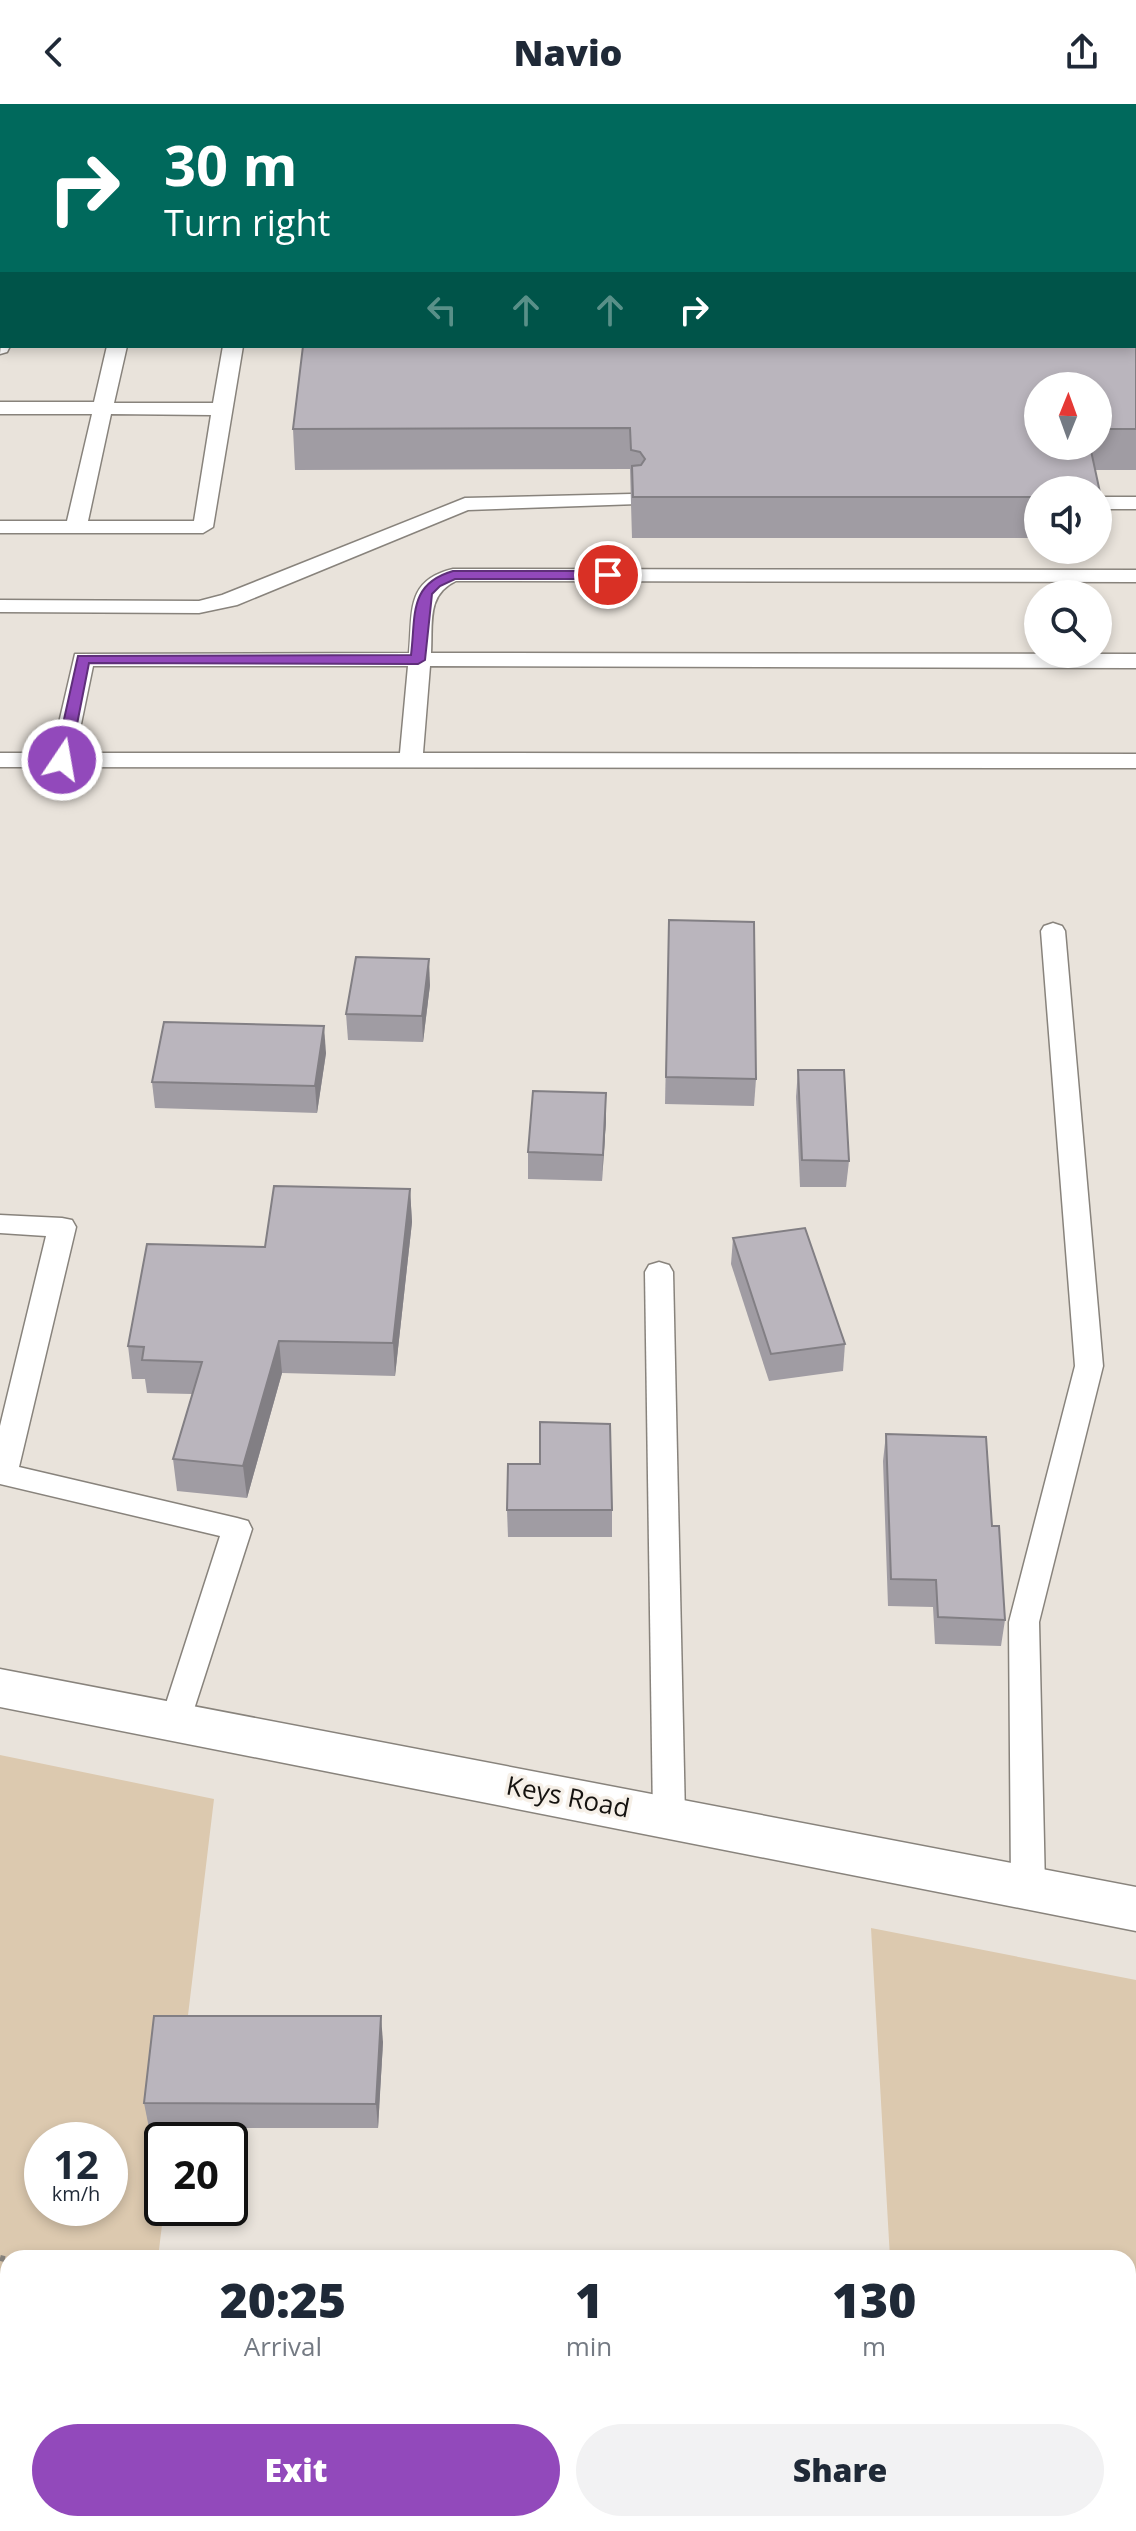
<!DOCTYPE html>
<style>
body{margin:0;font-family:"Open Sans",sans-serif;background:#f2f2f3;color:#1f2937;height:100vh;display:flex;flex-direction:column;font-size:30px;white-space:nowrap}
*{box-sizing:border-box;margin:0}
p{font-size:26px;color:#747a83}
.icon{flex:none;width:44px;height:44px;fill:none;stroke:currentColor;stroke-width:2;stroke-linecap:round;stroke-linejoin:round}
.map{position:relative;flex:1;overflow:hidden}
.sheet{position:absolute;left:0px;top:2146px;width:1136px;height:282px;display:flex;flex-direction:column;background:#fff;border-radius:24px 24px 0 0;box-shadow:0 4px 12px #0003}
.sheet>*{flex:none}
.banner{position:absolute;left:0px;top:0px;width:1136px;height:244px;box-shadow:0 4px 12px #0003;background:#00695c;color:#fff;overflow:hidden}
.needle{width:52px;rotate:1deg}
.buttons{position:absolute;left:1024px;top:268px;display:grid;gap:16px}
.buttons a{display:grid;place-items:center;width:88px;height:88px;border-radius:50%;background:#fff;box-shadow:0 4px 12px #0003;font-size:40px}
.speed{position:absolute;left:24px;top:2018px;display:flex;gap:16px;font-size:40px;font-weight:700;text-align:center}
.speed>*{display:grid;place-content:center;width:104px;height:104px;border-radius:50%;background:#fff;box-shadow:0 4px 12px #0003;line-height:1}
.speed small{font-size:20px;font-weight:400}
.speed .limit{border:4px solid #111;border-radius:12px;background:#fff;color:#111}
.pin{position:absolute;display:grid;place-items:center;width:68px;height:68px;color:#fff;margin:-34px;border:4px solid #fff;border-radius:50%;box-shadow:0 2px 8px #0007}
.me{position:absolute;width:88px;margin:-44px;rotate:12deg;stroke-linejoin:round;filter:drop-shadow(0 0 6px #0008)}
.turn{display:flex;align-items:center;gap:28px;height:168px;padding:0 32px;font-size:36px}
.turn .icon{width:104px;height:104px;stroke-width:2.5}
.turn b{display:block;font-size:56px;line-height:68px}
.lanes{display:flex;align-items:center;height:76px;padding:0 32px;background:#0003;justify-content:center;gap:40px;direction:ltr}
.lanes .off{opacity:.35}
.eta{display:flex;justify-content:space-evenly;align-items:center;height:136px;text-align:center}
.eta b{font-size:48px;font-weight:800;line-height:56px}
.primary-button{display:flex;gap:16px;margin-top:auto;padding:16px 32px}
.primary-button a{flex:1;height:92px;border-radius:48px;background:#9249bb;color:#fff;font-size:32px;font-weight:800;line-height:92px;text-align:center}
.primary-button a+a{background:#f2f2f3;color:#1f2937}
header{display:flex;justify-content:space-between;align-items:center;height:104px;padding:0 32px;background:#fff;font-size:36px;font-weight:800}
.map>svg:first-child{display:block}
.green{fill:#dcc9af;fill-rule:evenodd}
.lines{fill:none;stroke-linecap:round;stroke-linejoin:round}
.lane-casing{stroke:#88837c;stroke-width:3}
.street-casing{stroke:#88837c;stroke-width:3}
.path{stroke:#88847e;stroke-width:6;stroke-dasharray:5 5;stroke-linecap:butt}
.lane{fill:#fff;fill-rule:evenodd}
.street{fill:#fff;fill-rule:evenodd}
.wall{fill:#a09ca3;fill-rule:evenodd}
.shaded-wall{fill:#827f84}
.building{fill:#bab5bd;stroke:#827f84;stroke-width:2}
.route{fill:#9249bb;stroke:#5f2f7a;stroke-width:2}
.labels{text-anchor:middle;stroke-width:7;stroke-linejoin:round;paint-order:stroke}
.street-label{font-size:26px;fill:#151310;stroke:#f6f0e8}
</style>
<header><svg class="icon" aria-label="back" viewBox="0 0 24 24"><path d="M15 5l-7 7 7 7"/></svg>Navio<svg class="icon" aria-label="share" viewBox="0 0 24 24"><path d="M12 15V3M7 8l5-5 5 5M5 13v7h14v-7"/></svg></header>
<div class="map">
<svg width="1136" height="2427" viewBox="0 0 1136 2427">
<rect width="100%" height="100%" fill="#e9e3db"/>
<!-- green -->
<path class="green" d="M0,1651L214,1695L173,2036H162V2104H164L158,2154H8V2420H1128V2154H890L871,1824L1136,1876V2427H0ZM42,2036H110V2104H42Z"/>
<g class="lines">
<!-- lane casing -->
<g class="lane-casing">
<g id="lane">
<rect x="0" y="94" width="2" height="10"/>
<rect x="1134" y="138" width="2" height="12"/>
<path d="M2,230V242H10L7,248L0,250Z"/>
<path d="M107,242H127L114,299H213L223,242H243L213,423L203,429H0V417H67L92,310H0V298H94ZM111,310L211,311L194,417H88Z"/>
<path d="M631,390L638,392L641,396L638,400L468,406L237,501L199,509L0,508V496L199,497L222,491L465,394Z"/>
<rect x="1098" y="393" width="38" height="12"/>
<path d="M453,465L1136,466V478L456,477C426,491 433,519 431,549L1136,550V564L430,562L423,649L1136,650V664L0,663V649H52L75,550L409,549C413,509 405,476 453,465ZM93,562H408L400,649H75Z"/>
<path d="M1053,819L1062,822L1065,827L1103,1262L1039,1518L1045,1783L1040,1793L1028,1797L1016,1793L1011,1783L1009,1518L1075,1262L1041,827L1044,822Z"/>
<path d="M0,1111L62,1114L72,1116L76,1123L19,1363L237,1414L248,1417L252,1425L187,1627L176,1631L165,1627L160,1618L220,1432L0,1380V1322L46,1132L0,1129Z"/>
<path d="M659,1158L669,1161L673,1168L685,1713L680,1722L669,1726L658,1722L653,1713L645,1168L649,1161Z"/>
</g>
</g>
<!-- street casing -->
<g class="street-casing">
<path id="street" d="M0,1565L1136,1783V1827L0,1603Z"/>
</g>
<!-- path -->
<g class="path">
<path d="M0,2154L8,2156"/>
<path d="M1128,2378L1136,2380"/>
</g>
<!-- lane -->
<use href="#lane" class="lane"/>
<!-- street -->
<use href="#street" class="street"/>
</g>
<!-- wall -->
<g class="wall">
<path d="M1136,0V88H1134V2Z"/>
<path d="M1136,161V366H1095L1101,393L1098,418V386H1038V434H632L630,365L295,366L293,325ZM1098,282V342H1038Z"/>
<path d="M669,816L756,975L754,1002L665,1000Z"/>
<path d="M430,881L423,938L348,936L346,910Z"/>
<path d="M326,949L317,1009L155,1004L152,978Z"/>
<path d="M798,966L849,1057L846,1083H800L796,993Z"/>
<path d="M606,1016L602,1077L528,1075V1048Z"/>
<path d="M410,1085L412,1118L395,1272L282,1269L247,1394L177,1387L173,1355L192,1290L147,1289L145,1275H132L128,1242L265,1143Z"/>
<path d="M733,1134L845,1240L843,1267L769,1277L731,1160Z"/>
<path d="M886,1330L992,1422L1005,1516L1001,1542L935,1540L933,1503L888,1502L883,1357Z"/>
<path d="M507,1406H612V1433H508Z"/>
<path d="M383,1938L378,2024H149L144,1999Z"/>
</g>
<!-- shaded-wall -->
<g class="shaded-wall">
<path d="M429,855L430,881L423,938L422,912Z"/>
<path d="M324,922L326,949L317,1009L315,982Z"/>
<path d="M606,989V1016L602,1077L603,1051Z"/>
<path d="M410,1085L412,1118L395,1272L393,1239Z"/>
<path d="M279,1237L282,1269L247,1394L243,1362Z"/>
<path d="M381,1912L383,1938L378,2024L376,2000Z"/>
</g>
<!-- building -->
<g class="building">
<path d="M14,0H89L88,2H14Z"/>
<path d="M451,0H1136V50H1134V2H451Z"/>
<path d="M1134,161H1136V325H1098V282H1038V342H1090L1101,393H1098V386H1038V393H633L632,362L641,361L645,355L640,348L631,346L630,324L293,325L303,242H1134Z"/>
<path d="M669,816L754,818L756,975L666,973Z"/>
<path d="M356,853L429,855L422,912L346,910Z"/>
<path d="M164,918L324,922L315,982L152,978Z"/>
<path d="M798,966H844L849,1057L802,1056Z"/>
<path d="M533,987L606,989L603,1051L528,1048Z"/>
<path d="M274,1082L410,1085L393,1239L279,1237L243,1362L173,1355L202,1258L142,1256L144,1243L128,1242L147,1140L265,1143Z"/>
<path d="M805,1124L845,1240L771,1250L733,1134Z"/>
<path d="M540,1318L610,1320L612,1406H507L508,1360H540Z"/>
<path d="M886,1330L986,1333L992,1422H999L1005,1516L938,1513L936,1476L891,1475Z"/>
<path d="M154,1912H381L376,2000L144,1999Z"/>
</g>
<!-- route -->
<path class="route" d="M453,467H608L615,471L608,475H455L440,482L432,490L425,556L418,560L89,559L70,656L62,660L55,656L78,552L411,551C416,512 408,480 453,467Z"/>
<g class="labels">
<!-- street labels -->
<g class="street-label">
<text transform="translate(568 1693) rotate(11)" y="9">Keys Road</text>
</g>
</g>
</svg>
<div class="buttons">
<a><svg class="needle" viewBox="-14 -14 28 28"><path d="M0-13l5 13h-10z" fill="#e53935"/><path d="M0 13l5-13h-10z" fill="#747a83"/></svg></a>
<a><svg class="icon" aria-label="sound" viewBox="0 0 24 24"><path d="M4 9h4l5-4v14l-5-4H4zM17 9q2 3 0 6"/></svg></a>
<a><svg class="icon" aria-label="search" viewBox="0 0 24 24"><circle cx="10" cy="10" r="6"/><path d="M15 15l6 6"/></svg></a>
</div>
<div class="speed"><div>12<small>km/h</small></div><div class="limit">20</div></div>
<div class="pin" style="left:608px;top:471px;background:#d93025"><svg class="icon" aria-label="arrive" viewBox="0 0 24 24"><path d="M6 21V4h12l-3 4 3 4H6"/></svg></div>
<svg class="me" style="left:62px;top:656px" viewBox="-20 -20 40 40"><circle r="17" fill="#9249bb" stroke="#fff" stroke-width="3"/><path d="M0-11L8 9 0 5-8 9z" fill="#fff"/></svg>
<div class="banner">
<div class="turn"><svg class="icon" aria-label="right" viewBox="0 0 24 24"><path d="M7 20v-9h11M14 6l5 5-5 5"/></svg><div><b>30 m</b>Turn right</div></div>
<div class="lanes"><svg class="icon off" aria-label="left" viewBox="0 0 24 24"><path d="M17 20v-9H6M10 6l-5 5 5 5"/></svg><svg class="icon off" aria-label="ahead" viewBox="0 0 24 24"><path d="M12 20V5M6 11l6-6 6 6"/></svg><svg class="icon off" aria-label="ahead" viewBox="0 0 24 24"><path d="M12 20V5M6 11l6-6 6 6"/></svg><svg class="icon" aria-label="right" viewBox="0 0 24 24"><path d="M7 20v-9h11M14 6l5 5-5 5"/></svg></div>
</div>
<section class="sheet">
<div class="eta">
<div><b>20:25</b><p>Arrival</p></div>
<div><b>1</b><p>min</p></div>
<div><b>130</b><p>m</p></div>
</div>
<div class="primary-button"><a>Exit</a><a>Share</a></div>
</section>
</div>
